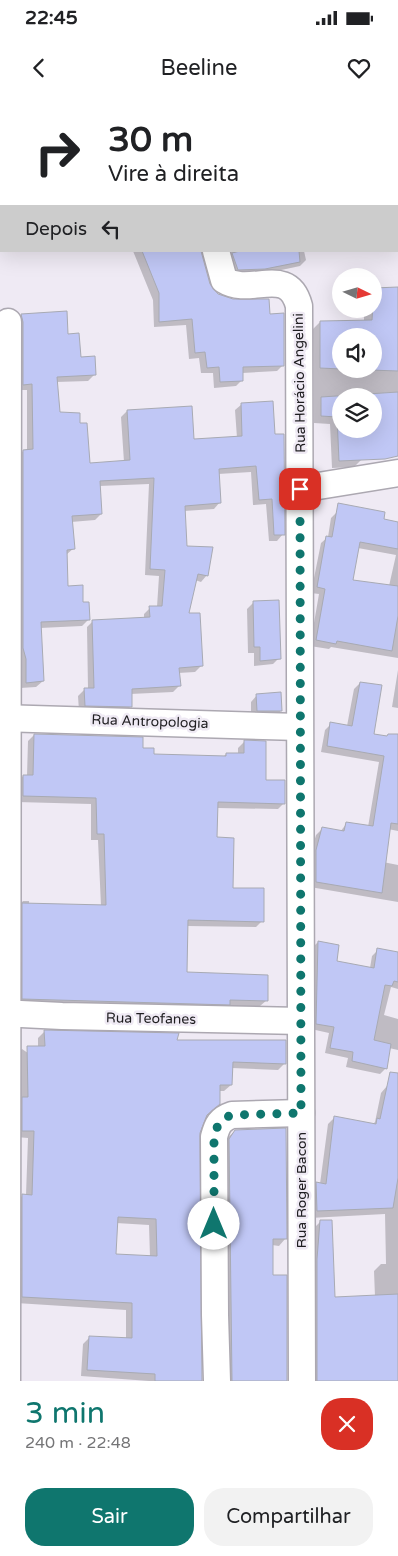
<!DOCTYPE html>
<html lang="pt">
<meta charset="utf-8">
<style>
body{margin:0;font-family:"Varela Round",sans-serif;background:#f2f2f2;color:#202124;height:100vh;display:flex;flex-direction:column;font-size:19px;white-space:nowrap}
*{box-sizing:border-box;margin:0}
p{font-size:16px;color:#757577}
.icon{flex:none;width:28px;height:28px;fill:none;stroke:currentColor;stroke-width:2;stroke-linecap:round;stroke-linejoin:round}
.map{position:relative;height:1281px;overflow:hidden}
.details{display:flex;flex-direction:column;background:#fff;flex:1}
.details>*{flex:none}
.top-card{position:absolute;left:0px;top:0px;width:399px;height:152px;box-shadow:0 5px 20px #0002;background:#fff;color:#202124;overflow:hidden}
.needle{width:32px;rotate:95deg}
.fabs{position:absolute;left:332px;top:168px;display:grid;gap:10px}
.fabs a{display:grid;place-items:center;width:50px;height:50px;border-radius:50%;background:#fff;box-shadow:0 5px 20px #0002;font-size:25px}
.pin{position:absolute;display:grid;place-items:center;width:42px;height:42px;color:#fff;margin:-21px;border-radius:10px;box-shadow:0 2px 8px #0006}
.me{position:absolute;width:55px;margin:-28px;rotate:0deg;stroke-linejoin:round;filter:drop-shadow(0 0 4px #0008)}
.turn{display:flex;align-items:center;gap:18px;height:105px;padding:0 25px;font-size:22px}
.turn .icon{width:65px;height:65px;stroke-width:2.5}
.turn b{display:block;font-size:35px;line-height:42px}
.then{display:flex;align-items:center;height:48px;padding:0 25px;background:#0003;gap:10px;font-size:19px}
.round{display:grid;place-items:center;flex:none;width:52px;height:52px;border-radius:20px;background:#f2f2f2}
.head{display:flex;align-items:center;justify-content:space-between;height:85px;padding:0 25px}
h1{font-size:30px;font-weight:600;line-height:38px;color:#0f766e}
.primary-button{display:flex;gap:10px;margin-top:auto;padding:10px 25px}
.primary-button a{flex:1;height:58px;border-radius:20px;background:#0f766e;color:#fff;font-size:20px;font-weight:600;line-height:58px;text-align:center}
.primary-button a+a{background:#f2f2f2;color:#202124}
.status{display:flex;justify-content:space-between;align-items:center;height:35px;padding:0 25px;background:#fff;direction:ltr}
.status svg{height:14px;fill:currentColor}
header{display:flex;justify-content:space-between;align-items:center;height:65px;padding:0 25px;background:#fff;font-size:22px;font-weight:600}
.map>svg:first-child{display:block}
.shadow{fill:#0003;fill-rule:evenodd}
.building{fill:#c0c7f5;stroke:#a8aab3;fill-rule:evenodd}
.lines{fill:none;stroke-linecap:round;stroke-linejoin:round}
.street-casing{stroke:#aca8b1;stroke-width:29}
.street{stroke:#fff;stroke-width:26}
.route{stroke:#0f766e;stroke-width:9;stroke-dasharray:0 16.2}
.labels{text-anchor:middle;stroke-width:5;stroke-linejoin:round;paint-order:stroke}
.street-label{font-size:14px;fill:#1f1e21;stroke:#efeaf4}
</style>
<div class="status"><b>22:45</b><svg viewBox="0 0 49 12"><path d="M0 12V9h3v3zM5 12V6h3v6zM10 12V3h3v9zM15 12V0h3v12zM26 1h20v11H26zM47 4h2v5h-2z"/></svg></div>
<header><svg class="icon" aria-label="back" viewBox="0 0 24 24"><path d="M15 5l-7 7 7 7"/></svg>Beeline<svg class="icon" aria-label="heart" viewBox="0 0 24 24"><path d="M12 20l-8-8c-3-5 5-10 8-4 3-6 11-1 8 4z"/></svg></header>
<div class="map">
<svg width="398" height="1281" viewBox="0 0 398 1281">
<rect width="100%" height="100%" fill="#efeaf4"/>
<!-- shadow -->
<g class="shadow">
<path d="M91,0H164V1Z"/>
<path d="M187,0H269V1H188Z"/>
<path d="M133,151H200L209,185L217,195L269,215L283,265L277,271L242,273V280L236,286L214,288L213,273H201L199,258L189,259L186,225L154,227L153,200Z"/>
<path d="M223,151H304L306,160L300,166L258,175H232Z"/>
<path d="M398,189V337L361,360L354,367L332,368L330,324L314,323L313,229L320,222L364,221V209H374V190ZM341,236H374V269H341ZM341,296H374V329H341Z"/>
<path d="M66,212L67,235L80,259L94,275L88,281L56,282L59,314L79,325L88,364L124,362L121,317L127,311L193,341L237,338L235,310L242,304L283,434L277,441H269L266,404L253,405L251,372L218,374L220,402L214,409L184,411L186,448L207,475L201,482L195,480L188,514L202,565L195,572L178,573L179,586L173,592L130,594L131,606L125,613L79,611L78,596L84,590L88,589L87,527L93,521L144,519V514L150,508L157,507L159,476L145,475L149,384L99,386L101,414L95,420L71,422L74,448L66,455L67,487L82,504L88,520L82,526L40,528L43,581L36,587L20,588L17,357L23,351H27V290H17L15,221L21,215Z"/>
<path d="M337,412L398,423V558L331,547L329,549L310,546L319,494L311,493L321,443L328,437L331,418ZM358,448L396,455L389,486L352,481Z"/>
<path d="M253,503L279,558L273,564L254,566V553H248L247,509Z"/>
<path d="M398,570V608L392,607Z"/>
<path d="M360,583L372,635L398,639V731L388,729L383,762L398,765V802L310,787V756L316,735L322,729L340,732L347,723L368,727L379,662L321,652L325,630L331,624L347,626L354,589Z"/>
<path d="M257,595L281,611L274,617H251V602Z"/>
<path d="M34,635L142,649L153,655L223,657L226,654H238V648L244,642L265,681L284,703L278,709L217,708L216,738L231,789L262,821L256,827L187,826L186,873L267,900L260,906H227L223,910L17,905V807L23,801H29V804L101,806L98,740H91V704L17,702V682L23,676H27L28,641Z"/>
<path d="M318,842L336,862L370,868L372,856L378,850L398,853V889L391,887L384,915L398,919V950L389,948L386,968L380,974L346,967L348,958L325,953L329,933L311,929L312,848Z"/>
<path d="M45,931L176,941L285,963L278,970L232,968L231,985L224,991H219L198,1033L201,1281H149L81,1276L83,1244L90,1237L126,1239V1210L16,1203V1102L23,1095H26L28,1038L16,1037V956L22,949L50,968L38,949V938ZM116,1123L149,1125L150,1157L114,1155Z"/>
<path d="M387,986L398,989V1281H311L314,1128L321,1121L334,1198L375,1197L374,1171L381,1164H386L385,1114L310,1118V1090L317,1083L320,1084L328,1024L335,1017L372,1025L375,1022L381,993Z"/>
<path d="M235,1031L285,1139L279,1146L272,1145V1176H285L287,1281H226L225,1040Z"/>
</g>
<!-- building -->
<g class="building">
<path d="M142,151H201L210,184L218,194L233,199H269L270,214L284,213V266L243,267V281L220,282L219,267L207,268L205,252L195,253L192,219L159,222V193Z"/>
<path d="M240,151H299L300,162L265,169L238,170L232,153Z"/>
<path d="M398,187V271L342,269H374V236H341V269L320,268V221L372,220L374,188Z"/>
<path d="M67,211L68,234L79,233L81,257L95,256L96,275L57,277L60,312L80,313V323H87L90,363L130,360L127,310L192,306L194,339L242,336L241,303L273,301L275,334H284L285,435H274L272,399L259,400L256,366L219,369L221,403L185,406L187,446L213,447L208,476L198,474L189,513H200L203,566L179,568L181,586L132,589V607L85,606L84,588H94L92,520L150,517L149,506H162L165,470L150,469L154,378L100,381L102,414L72,416L75,449L67,450L68,486L83,485V502H89L90,520L41,522L44,581L26,583V559L23,548V350L33,349L32,284L23,285V222L21,214Z"/>
<path d="M398,292V356L385,359L339,361L337,317L321,316V297ZM341,296H374V329H341Z"/>
<path d="M338,403L385,412L384,419L398,422V449L360,442L353,480L398,486V516L392,551L337,541L336,544L316,540L325,489L317,487L326,436L332,437Z"/>
<path d="M279,500L281,559L260,561V547H254L253,501Z"/>
<path d="M360,582L382,585L374,634L387,636L388,634H398V724L391,723L382,793L316,782V750L322,727L344,731L346,722L373,726L384,656L327,646L330,622L352,626Z"/>
<path d="M281,592L282,611H257L256,594Z"/>
<path d="M34,634L143,637V648H154V654L226,656V653H244V640L266,641V680H285V704L218,702L217,737L234,738L233,788H264V822L188,820L187,872L268,875V901L230,900V905L22,899V803L106,805L104,734H97L96,698L23,696V675H33Z"/>
<path d="M318,841L339,845L337,861L374,868L377,848L398,852V882L394,881L392,886L385,885L374,940L391,944L387,969L352,961L353,952L330,948L334,927L316,924Z"/>
<path d="M44,930L179,933L177,940H286V964L233,962L232,985H220V1004L207,1015L200,1033L202,1281H155V1274L87,1270L89,1236L132,1238V1203L22,1197V1094L32,1095L34,1031H22V997H28L27,946H45ZM118,1117L156,1119L157,1156L116,1154Z"/>
<path d="M390,972L398,973V1078L393,1108L317,1111L316,1082L326,1084L334,1016L376,1024L377,1018L380,1019Z"/>
<path d="M286,1028L287,1139H273V1175H287V1281H232L229,1039L235,1030Z"/>
<path d="M320,1120H332L335,1197L398,1194V1281H317V1159Z"/>
</g>
<g class="lines">
<!-- street casing -->
<g class="street-casing">
<g id="street">
<path d="M180,0V1"/>
<path d="M216,151L224,180C251,197 288,164 299,206L302,1281"/>
<path d="M300,389L398,373"/>
<path d="M0,618L299,627"/>
<path d="M0,913L62,916L301,921"/>
<path d="M7,1281L8,222"/>
<path d="M217,1281L215,1215L214,1037C217,1025 220,1019 232,1015L301,1013"/>
</g>
</g>
<!-- street -->
<use href="#street" class="street"/>
</g>
<g class="lines">
<!-- route -->
<path class="route" d="M214,1124V1037C217,1025 220,1019 232,1015L301,1013L300,389"/>
</g>
<g class="labels">
<!-- street labels -->
<g class="street-label">
<text transform="translate(299 283) rotate(-91)" y="5">Rua Horácio Angelini</text>
<text transform="translate(150 621) rotate(2)" y="5">Rua Antropologia</text>
<text transform="translate(151 918) rotate(1)" y="5">Rua Teofanes</text>
<text transform="translate(301 1090) rotate(-90)" y="5">Rua Roger Bacon</text>
</g>
</g>
</svg>
<div class="fabs">
<a><svg class="needle" viewBox="-14 -14 28 28"><path d="M0-13l5 13h-10z" fill="#e53935"/><path d="M0 13l5-13h-10z" fill="#757577"/></svg></a>
<a><svg class="icon" aria-label="sound" viewBox="0 0 24 24"><path d="M4 9h4l5-4v14l-5-4H4zM17 9q2 3 0 6"/></svg></a>
<a><svg class="icon" aria-label="layers" viewBox="0 0 24 24"><path d="M12 4l9 5-9 5-9-5zM3 14l9 5 9-5"/></svg></a>
</div>
<div class="pin" style="left:300px;top:389px;background:#d93025"><svg class="icon" aria-label="arrive" viewBox="0 0 24 24"><path d="M6 21V4h12l-3 4 3 4H6"/></svg></div>
<svg class="me" style="left:214px;top:1124px" viewBox="-20 -20 40 40"><circle r="19" fill="#fff"/><path d="M0-13L10 11 0 6-10 11z" fill="#0f766e"/></svg>
<div class="top-card">
<div class="turn"><svg class="icon" aria-label="right" viewBox="0 0 24 24"><path d="M7 20v-9h11M14 6l5 5-5 5"/></svg><div><b>30 m</b>Vire à direita</div></div>
<div class="then">Depois<svg class="icon" aria-label="left" viewBox="0 0 24 24"><path d="M17 20v-9H6M10 6l-5 5 5 5"/></svg></div>
</div>
</div>
<section class="details">
<div class="head"><div><h1>3 min</h1><p>240 m · 22:48</p></div><a class="round" style="background:#d93025;color:#fff"><svg class="icon" aria-label="close" viewBox="0 0 24 24"><path d="M6 6l12 12M18 6L6 18"/></svg></a></div>
<div class="primary-button"><a>Sair</a><a>Compartilhar</a></div>
</section>
